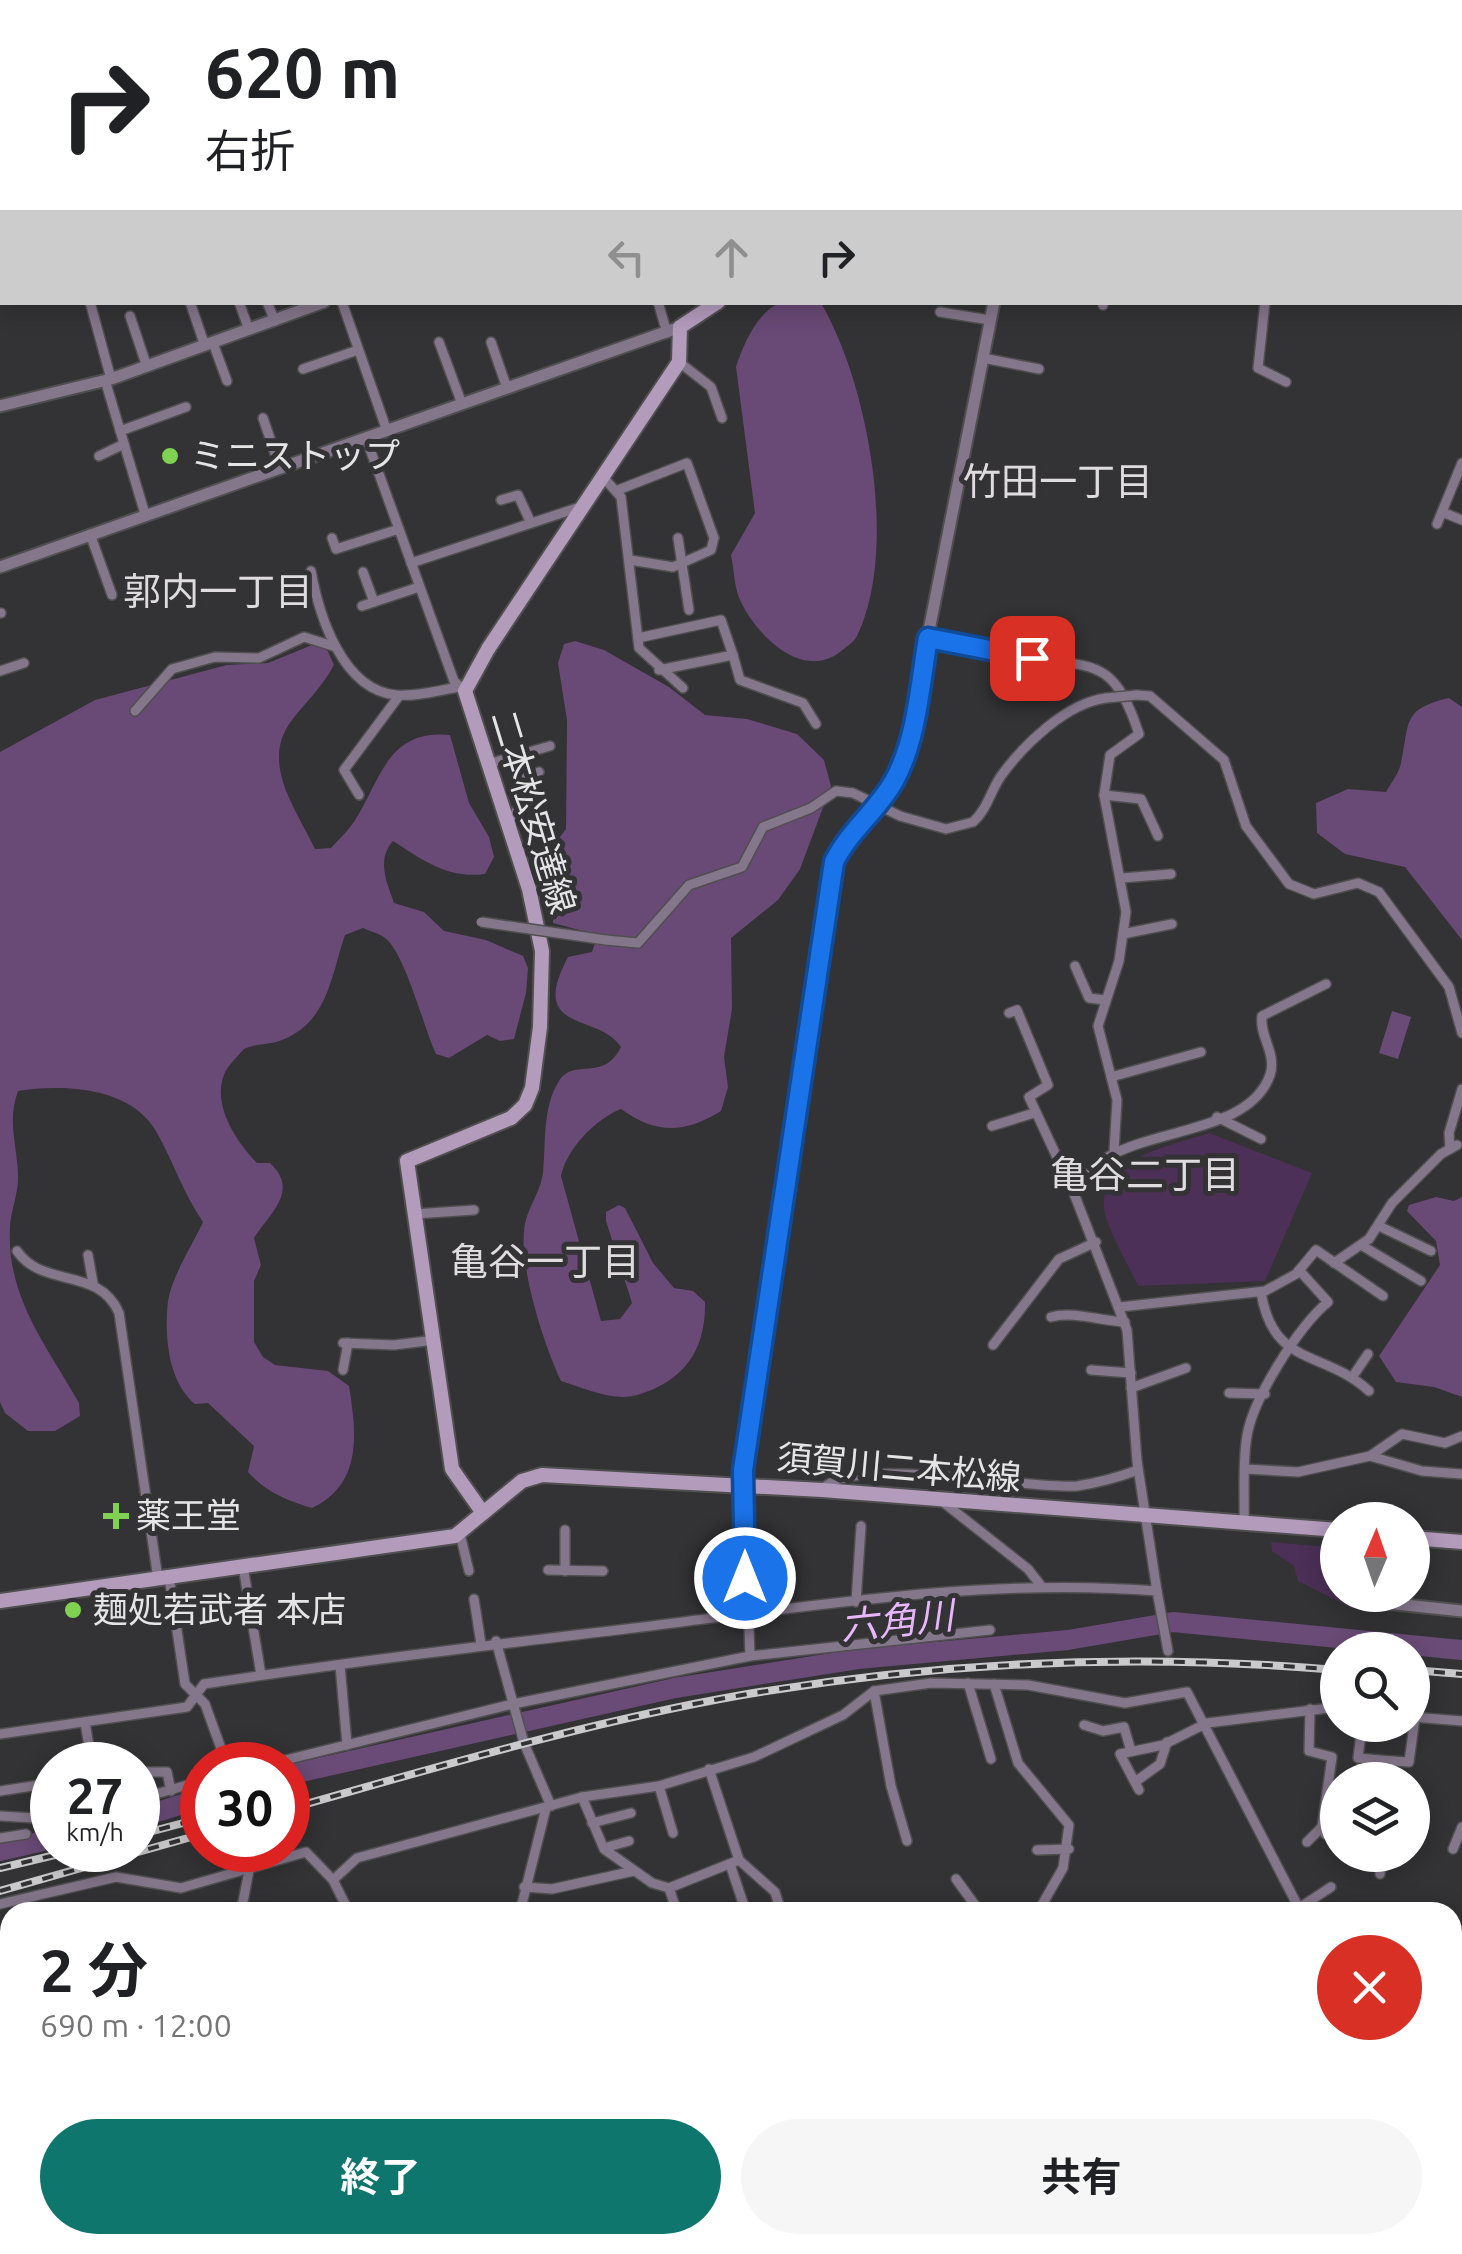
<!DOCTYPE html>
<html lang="ja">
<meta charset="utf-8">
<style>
body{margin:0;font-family:Ubuntu,"Noto Sans JP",sans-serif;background:#f6f6f6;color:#202124;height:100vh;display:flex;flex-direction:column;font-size:38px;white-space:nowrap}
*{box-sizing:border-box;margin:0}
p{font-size:32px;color:#757577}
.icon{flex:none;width:55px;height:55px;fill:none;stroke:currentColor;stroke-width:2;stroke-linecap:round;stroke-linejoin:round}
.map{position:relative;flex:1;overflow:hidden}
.sheet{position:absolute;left:0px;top:1902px;width:1462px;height:352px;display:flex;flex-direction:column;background:#fff;border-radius:30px 30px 0 0;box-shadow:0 5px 25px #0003}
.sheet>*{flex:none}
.banner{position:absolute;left:0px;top:0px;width:1462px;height:305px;box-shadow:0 5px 25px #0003;background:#fff;color:#202124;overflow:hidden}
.needle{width:65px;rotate:2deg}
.fabs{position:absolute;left:1320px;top:1502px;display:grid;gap:20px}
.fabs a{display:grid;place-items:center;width:110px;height:110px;border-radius:50%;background:#fff;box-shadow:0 5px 25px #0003;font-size:50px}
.speed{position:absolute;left:30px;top:1742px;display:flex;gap:20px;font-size:50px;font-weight:700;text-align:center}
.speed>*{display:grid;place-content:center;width:130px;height:130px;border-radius:50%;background:#fff;box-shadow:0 5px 25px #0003;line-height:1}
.speed small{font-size:25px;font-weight:400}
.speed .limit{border:15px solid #d22;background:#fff;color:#111}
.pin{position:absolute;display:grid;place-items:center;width:85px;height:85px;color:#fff;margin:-42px;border-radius:20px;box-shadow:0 5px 15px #0006}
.me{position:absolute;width:110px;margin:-55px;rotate:0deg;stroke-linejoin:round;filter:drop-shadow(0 0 8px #0008)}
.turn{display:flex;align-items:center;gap:35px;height:210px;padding:0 40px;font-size:45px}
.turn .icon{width:130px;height:130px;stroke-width:2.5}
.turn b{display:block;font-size:70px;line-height:85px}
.lanes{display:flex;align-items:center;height:95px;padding:0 40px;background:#0003;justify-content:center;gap:50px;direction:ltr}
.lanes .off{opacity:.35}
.round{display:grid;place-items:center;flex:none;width:105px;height:105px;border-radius:52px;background:#f6f6f6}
.head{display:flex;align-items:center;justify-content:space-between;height:170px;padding:0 40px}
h1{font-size:60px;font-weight:700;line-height:75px}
.action{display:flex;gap:20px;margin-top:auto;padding:20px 40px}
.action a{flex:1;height:115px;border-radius:60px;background:#0f766e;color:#fff;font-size:40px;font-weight:700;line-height:115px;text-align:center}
.action a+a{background:#f6f6f6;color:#202124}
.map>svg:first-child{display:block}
.green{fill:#4c3057}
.forest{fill:#694976}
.water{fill:#6a4b77}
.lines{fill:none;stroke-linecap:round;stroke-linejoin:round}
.river{stroke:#6a4b77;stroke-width:20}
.minor-casing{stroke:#504f50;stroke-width:12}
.tertiary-casing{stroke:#504f50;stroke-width:15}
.secondary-casing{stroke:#504f50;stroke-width:18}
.minor{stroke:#84768b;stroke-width:9}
.tertiary{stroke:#84768b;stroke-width:11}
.secondary{stroke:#b39bbc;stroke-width:14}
.rail-casing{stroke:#cac9cb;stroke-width:8}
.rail{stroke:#333234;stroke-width:4;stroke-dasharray:11;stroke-linecap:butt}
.minor-bridge-casing{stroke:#504f50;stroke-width:12;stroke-linecap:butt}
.minor-bridge{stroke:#84768b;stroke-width:9}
.route-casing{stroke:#114b97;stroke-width:25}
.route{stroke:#1a73e8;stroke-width:18}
.poi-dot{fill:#80d052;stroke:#333234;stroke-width:4}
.labels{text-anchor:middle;stroke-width:10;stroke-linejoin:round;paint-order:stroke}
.poi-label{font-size:35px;fill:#e6e5e6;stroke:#333234;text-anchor:start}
.street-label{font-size:35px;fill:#e6e5e6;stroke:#333234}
.neighbourhood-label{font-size:38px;fill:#dedcdf;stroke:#333234}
.water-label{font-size:38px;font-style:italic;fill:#e7b6fc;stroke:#333234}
</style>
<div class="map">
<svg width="1462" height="2254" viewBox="0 0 1462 2254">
<rect width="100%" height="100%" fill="#333234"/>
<!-- green -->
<g class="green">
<path d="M470,0H703V2H471Z"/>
<path d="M1209,1133L1312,1173L1265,1281L1138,1286C1130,1268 1105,1226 1104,1208C1100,1157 1174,1145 1209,1133Z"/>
<path d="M1271,1542L1327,1547L1337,1570L1338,1595H1353L1364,1603L1352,1608L1298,1581L1294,1566L1272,1551Z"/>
</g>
<!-- forest -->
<g class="forest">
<path d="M779,303H821C868,383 899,549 857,636C854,642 846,647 840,652C802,681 756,635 740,600C734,587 734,568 731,555L755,513L736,367C743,345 757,313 779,303Z"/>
<path d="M575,641L604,650L669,687L705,715L747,719L797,734L824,760L831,786L800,869L778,900L731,938L732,1009L724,1057L728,1087L721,1111C685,1133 657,1135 621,1109C596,1119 567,1148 561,1176L601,1321L620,1319L632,1303L606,1221V1212L619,1205L625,1208L653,1263L674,1288L693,1291L705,1302C706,1349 685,1381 637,1395C614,1402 583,1388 561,1381C544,1345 520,1270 524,1231C526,1209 540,1194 543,1173C546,1143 542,1107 559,1081C574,1057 603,1083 621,1047C598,1012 527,1034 568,957L592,952L598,935L553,923L552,847L566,829L567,720L558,663L564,644Z"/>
<path d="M312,645L326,647L334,665C322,687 307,701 292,720C259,763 297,810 315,849L331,848C340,838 351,828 357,817C382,775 390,729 450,735L469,803L489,837L494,857L485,874C448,879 424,861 393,841C376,860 387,882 394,903L424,912L444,931L486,940L523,956L528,968L526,993L514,1039L500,1041L487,1035L449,1058L436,1054C423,1026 405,953 385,938C379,933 369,931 363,928L345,935C331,976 328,1022 282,1040C270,1045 257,1043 244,1049C238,1056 227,1066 224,1075C212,1106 237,1142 257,1163H270C299,1190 272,1211 254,1238L261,1265L254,1281V1342L263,1357L275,1365L328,1371L349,1386C357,1434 362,1485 312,1508C286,1500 266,1492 248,1472L254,1446L208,1403L195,1404C168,1382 164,1335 168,1301C172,1276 192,1246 203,1222C183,1193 174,1163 157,1133C132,1086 62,1084 18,1091C7,1121 17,1144 18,1174C19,1193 11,1209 10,1227C6,1297 47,1346 79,1403L80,1416L55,1431H28L5,1413L0,1402V752L95,700L227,665L268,663Z"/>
<path d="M1449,698L1462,707V940L1405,867L1345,854L1317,833L1316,803L1348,789L1386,792C1391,783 1399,773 1401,763C1410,723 1401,709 1449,698Z"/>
<path d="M1436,1197L1454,1201L1462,1197V1397L1434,1387L1396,1382L1379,1356L1440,1265L1436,1241L1407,1211L1409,1205Z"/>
</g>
<!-- water -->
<path class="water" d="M1392,1011L1411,1017L1398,1059L1379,1053Z"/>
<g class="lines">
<!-- river -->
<g class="river">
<path d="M1139,2L1140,0"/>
<path d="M1460,167H1462"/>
<path d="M288,1775L675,1688L858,1659L1068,1640L1173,1622L1462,1650"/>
<path d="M138,1818L202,1798"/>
<path d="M0,1851L52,1839"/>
</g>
<!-- minor casing -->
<g class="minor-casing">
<g id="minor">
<path d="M718,0V2"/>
<path d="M768,0L770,2"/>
<path d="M1261,0L1271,2"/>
<path d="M116,2L119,0"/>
<path d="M235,2L240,0"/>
<path d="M448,2L451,0"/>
<path d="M915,2L916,0"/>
<path d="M1076,2L1077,0"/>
<path d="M1204,2V0"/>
<path d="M1298,2L1299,0"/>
<path d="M0,16L2,24"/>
<path d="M0,34H2"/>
<path d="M1460,43L1462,44"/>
<path d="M0,163H2"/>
<path d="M1460,176L1462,177"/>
<path d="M0,268L2,269"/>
<path d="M90,302L111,379"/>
<path d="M190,302L205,346"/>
<path d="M239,302L249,330"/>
<path d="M267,302L275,321"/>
<path d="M342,302L387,431"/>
<path d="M658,302L667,333"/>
<path d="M1265,302L1258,368L1286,382"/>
<path d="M1103,305V302"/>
<path d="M940,312L990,320"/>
<path d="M130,316L147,367"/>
<path d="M439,342L462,404"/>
<path d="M491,342L507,388"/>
<path d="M213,343L227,381"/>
<path d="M983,358L1039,369"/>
<path d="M679,362L711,387L722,418"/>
<path d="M303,369L358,350"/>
<path d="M105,380L145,514"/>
<path d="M263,418L280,468"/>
<path d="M120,431L186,407"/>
<path d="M366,438L454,681L465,691"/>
<path d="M99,456L124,444"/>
<path d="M603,477L621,497L639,648L683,688"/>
<path d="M618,490L687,463L714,538L711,550L673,567L630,560"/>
<path d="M501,500L518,495L530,521"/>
<path d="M1442,512L1462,520"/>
<path d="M1437,524L1462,463"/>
<path d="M90,534L112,595"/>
<path d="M332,538L336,549L399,529"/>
<path d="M678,538L689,610"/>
<path d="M411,563L583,506"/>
<path d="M311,571C319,615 342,690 396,695C416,697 440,690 459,687"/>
<path d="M363,572L374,602"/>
<path d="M362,606L419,587"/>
<path d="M0,613H1"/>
<path d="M638,638L721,620L733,655L659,670"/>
<path d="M928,638C959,644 990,652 1021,657C1091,668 1113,654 1139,734L1110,755L1104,795L1126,912L1119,961L1098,1026L1117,1100L1114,1151"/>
<path d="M733,655L740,680L803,703L816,724"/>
<path d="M0,671L24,663"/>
<path d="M1137,695L1150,696L1224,760L1246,826L1289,884L1314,894L1358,883L1379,892L1449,987L1462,1033"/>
<path d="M135,711L172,669L215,657L259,658L304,637L336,647"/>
<path d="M488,764L550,746"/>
<path d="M359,795L344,770L399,696"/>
<path d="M1104,795L1141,799L1158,836"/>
<path d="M900,816L946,829L973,822C987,810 991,790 1001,776C1024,744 1067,703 1106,698"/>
<path d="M509,828L518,807L519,780L539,772"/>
<path d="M1122,878L1171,874"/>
<path d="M1123,934L1172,924"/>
<path d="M606,940L638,943L689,885L742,867L763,827L811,808L836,791L853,793"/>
<path d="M1075,966L1089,998L1105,1000"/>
<path d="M1009,1013L1017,1010L1048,1085L1029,1097L1075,1196"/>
<path d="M1111,1077L1201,1052"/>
<path d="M1217,1117L1261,1139"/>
<path d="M992,1126L1034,1113"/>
<path d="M1450,1149L1449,1133L1462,1089"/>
<path d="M414,1214L474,1210"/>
<path d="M1379,1226L1431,1251"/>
<path d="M1361,1245L1421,1281"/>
<path d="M17,1251C43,1289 99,1266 119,1313L158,1579"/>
<path d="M88,1255L93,1283"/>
<path d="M1334,1263L1369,1239L1392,1203L1441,1154L1457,1145"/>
<path d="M1261,1292C1273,1368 1323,1349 1369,1391"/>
<path d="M1120,1307L1265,1291L1296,1274L1316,1250L1383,1296"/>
<path d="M1051,1317C1072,1311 1102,1321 1125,1322"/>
<path d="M343,1343L394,1345L435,1340"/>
<path d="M993,1345L1059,1259L1096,1242"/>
<path d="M343,1370L348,1343"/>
<path d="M1091,1370L1131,1373"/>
<path d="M1353,1376L1368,1354"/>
<path d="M1131,1388L1186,1368"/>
<path d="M1229,1393L1265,1394"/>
<path d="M1370,1456L1402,1434L1445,1443L1462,1436"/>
<path d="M1246,1469L1298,1472L1370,1456L1422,1471L1462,1474"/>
<path d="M822,1490C846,1454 1033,1490 1077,1486C1097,1483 1119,1477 1138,1470"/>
<path d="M943,1502L1028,1569L1042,1587"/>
<path d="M1244,1524C1245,1496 1242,1464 1247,1436C1253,1398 1299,1326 1328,1302L1299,1270"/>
<path d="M565,1530V1571"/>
<path d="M460,1534L469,1571"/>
<path d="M243,1566L261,1675"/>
<path d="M548,1570L603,1571"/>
<path d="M169,1577L185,1684L205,1704L227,1765"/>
<path d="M1157,1591L1137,1461L1127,1330L1075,1196C1096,1120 1245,1148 1270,1075C1277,1053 1259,1036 1262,1016L1326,984"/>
<path d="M474,1599L481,1644"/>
<path d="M856,1602L861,1526"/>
<path d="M496,1641L524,1743L551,1806"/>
<path d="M750,1656L990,1630"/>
<path d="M340,1665L347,1745"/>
<path d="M968,1683L991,1759"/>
<path d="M994,1684L1018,1763L1069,1825L1063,1868L1038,1912"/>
<path d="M874,1691L891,1786L907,1841"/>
<path d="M1310,1709L1309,1751L1332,1757L1322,1827L1325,1834"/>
<path d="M1412,1717L1462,1721"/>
<path d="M85,1722L92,1765"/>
<path d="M1084,1725L1103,1731L1124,1727L1131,1751"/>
<path d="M1362,1725L1358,1758L1392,1761L1390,1780"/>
<path d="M0,1734L187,1707L204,1684C347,1662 491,1645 634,1628C806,1607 983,1577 1157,1591L1168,1651"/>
<path d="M1392,1761L1409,1762L1415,1718"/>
<path d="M265,1765L513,1704L750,1656L744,1486"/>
<path d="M709,1769L739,1860"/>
<path d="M138,1772H167L171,1791"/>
<path d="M1135,1782L1160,1764L1167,1742"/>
<path d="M659,1786L673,1833"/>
<path d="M1139,1790L1120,1754L1163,1745L1207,1723L1338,1707"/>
<path d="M0,1791L52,1783"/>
<path d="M582,1797L604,1849L652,1883L669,1888L739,1860L775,1892L781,1912"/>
<path d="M138,1799L202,1781"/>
<path d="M0,1816L52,1819"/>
<path d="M592,1823L631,1813"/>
<path d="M0,1838L26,1834"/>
<path d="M1307,1842L1322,1827"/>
<path d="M604,1848L629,1841"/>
<path d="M1453,1849L1462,1827"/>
<path d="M1037,1850L1069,1849"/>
<path d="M730,1864L746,1912"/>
<path d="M1380,1874L1382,1855"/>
<path d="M956,1879L980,1912"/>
<path d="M333,1880L357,1858L582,1797L659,1786L754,1757L843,1715L874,1691L931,1683L1028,1685L1125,1703L1187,1692L1301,1912"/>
<path d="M524,1887L552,1889L634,1871"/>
<path d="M669,1888L677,1912"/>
<path d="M0,1904L116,1877L181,1888L306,1852L333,1880L349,1912"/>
<path d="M1299,1908L1331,1887"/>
<path d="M241,1912L253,1850"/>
<path d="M520,1912L546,1808"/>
<path d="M0,1949L10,1944"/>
<path d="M0,2117L10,2096"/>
<path d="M0,2148H10"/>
<path d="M0,2224L10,2208"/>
<path d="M201,2245L204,2254"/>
<path d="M394,2245L396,2254"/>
<path d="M464,2245L468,2254"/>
<path d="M557,2245L568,2254"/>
<path d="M72,2246L99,2254L101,2245"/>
<path d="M717,2251L720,2254"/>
<path d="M257,2254L263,2245"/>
<path d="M584,2254L590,2245"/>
<path d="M621,2254L623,2251"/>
<path d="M782,2254L791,2245"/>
</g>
</g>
<!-- tertiary casing -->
<g class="tertiary-casing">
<g id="tertiary">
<path d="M1460,126H1462"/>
<path d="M0,406L111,379L324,302"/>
<path d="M0,567L680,327"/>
<path d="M744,1486L750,1416L834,862C853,823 887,797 904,757L994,302"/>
<path d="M1364,1595L1377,1602L1462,1611"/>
<path d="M1452,1955L1462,1954"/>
<path d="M1452,2074L1462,2056"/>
<path d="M1382,2245L1383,2254"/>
<path d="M313,2254L329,2245"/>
<path d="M1140,2254L1194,2245"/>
</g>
</g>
<!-- secondary casing -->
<g class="secondary-casing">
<g id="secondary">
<path d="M979,2L980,0"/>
<path d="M1460,263H1462"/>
<path d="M483,1513L452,1469L407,1161L511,1118L525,1105L532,1088L540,1027L542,951L529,889L465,691L488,649L679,362L680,327L718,302"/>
<path d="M1412,1538L1462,1542"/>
<path d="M0,1601L455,1536L522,1481L542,1475L822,1490L1338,1530"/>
</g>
</g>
<!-- minor -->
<use href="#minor" class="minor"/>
<!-- tertiary -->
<use href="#tertiary" class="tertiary"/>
<!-- secondary -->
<use href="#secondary" class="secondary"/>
<!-- rail casing -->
<g class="rail-casing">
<g id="rail">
<path d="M1412,1670L1462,1674"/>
<path d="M288,1809C438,1767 588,1722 742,1695C937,1662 1140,1653 1338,1670"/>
<path d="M138,1835L202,1818"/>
<path d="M0,1868L76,1850"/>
<path d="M0,1891L202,1834"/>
</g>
</g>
<!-- rail -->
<use href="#rail" class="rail"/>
<!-- minor-bridge casing -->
<g class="minor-bridge-casing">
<g id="minor-bridge">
<path d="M1106,698L1137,695"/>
<path d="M853,793L900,816"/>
<path d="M481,922L606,940"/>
</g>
</g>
<!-- minor-bridge -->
<use href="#minor-bridge" class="minor-bridge"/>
</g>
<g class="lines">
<!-- route casing -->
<g class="route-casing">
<path id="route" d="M745,1578L743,1470L834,862C849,831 877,811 894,781C917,740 920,684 928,638L1032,658"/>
</g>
<!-- route -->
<use href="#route" class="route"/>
</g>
<!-- markers -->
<g class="poi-dot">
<circle cx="170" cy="456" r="10"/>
<path d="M111 1501h10v10h10v10h-10v10h-10v-10h-10v-10h10z"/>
<circle cx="73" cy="1610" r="10"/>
</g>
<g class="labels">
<!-- poi labels -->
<g class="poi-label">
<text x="190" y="468">ミニストップ</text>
<text x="136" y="1528">薬王堂</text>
<text x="93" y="1622">麺処若武者 本店</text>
</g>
<!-- street labels -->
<g class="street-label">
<text transform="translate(533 812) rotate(73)" y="12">二本松安達線</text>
<text transform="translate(899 1468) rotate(5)" y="12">須賀川二本松線</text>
</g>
<!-- neighbourhood labels -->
<g class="neighbourhood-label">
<text x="1058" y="495">竹田一丁目</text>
<text x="218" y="605">郭内一丁目</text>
<text x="1145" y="1188">亀谷二丁目</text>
<text x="545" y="1275">亀谷一丁目</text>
</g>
<!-- water labels -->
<g class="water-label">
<text transform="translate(897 1621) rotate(-6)" y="13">六角川</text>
</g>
</g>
</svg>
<div class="fabs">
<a><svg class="needle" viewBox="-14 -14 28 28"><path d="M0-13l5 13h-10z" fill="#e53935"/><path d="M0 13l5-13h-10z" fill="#757577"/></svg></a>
<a><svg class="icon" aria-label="search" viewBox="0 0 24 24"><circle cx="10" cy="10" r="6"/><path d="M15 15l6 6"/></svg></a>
<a><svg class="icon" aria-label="layers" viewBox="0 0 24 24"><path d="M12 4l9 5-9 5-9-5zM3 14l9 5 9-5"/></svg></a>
</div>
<div class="speed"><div>27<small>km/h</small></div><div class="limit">30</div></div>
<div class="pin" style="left:1032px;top:658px;background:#d93025"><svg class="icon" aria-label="arrive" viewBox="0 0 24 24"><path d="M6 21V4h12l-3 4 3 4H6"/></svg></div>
<svg class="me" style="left:745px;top:1578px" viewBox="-20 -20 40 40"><circle r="17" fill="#1a73e8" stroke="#fff" stroke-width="3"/><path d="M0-11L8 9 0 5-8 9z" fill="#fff"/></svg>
<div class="banner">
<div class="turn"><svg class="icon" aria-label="right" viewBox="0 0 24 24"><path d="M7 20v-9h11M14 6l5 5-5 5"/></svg><div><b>620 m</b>右折</div></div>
<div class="lanes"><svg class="icon off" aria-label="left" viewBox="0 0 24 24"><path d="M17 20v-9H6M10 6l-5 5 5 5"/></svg><svg class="icon off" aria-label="ahead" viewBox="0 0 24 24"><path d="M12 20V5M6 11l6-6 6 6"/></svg><svg class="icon" aria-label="right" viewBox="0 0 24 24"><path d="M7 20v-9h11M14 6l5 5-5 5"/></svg></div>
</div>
<section class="sheet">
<div class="head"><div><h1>2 分</h1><p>690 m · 12:00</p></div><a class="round" style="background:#d93025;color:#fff"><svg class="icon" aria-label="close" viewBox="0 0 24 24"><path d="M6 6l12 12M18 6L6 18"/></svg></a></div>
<div class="action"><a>終了</a><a>共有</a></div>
</section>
</div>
